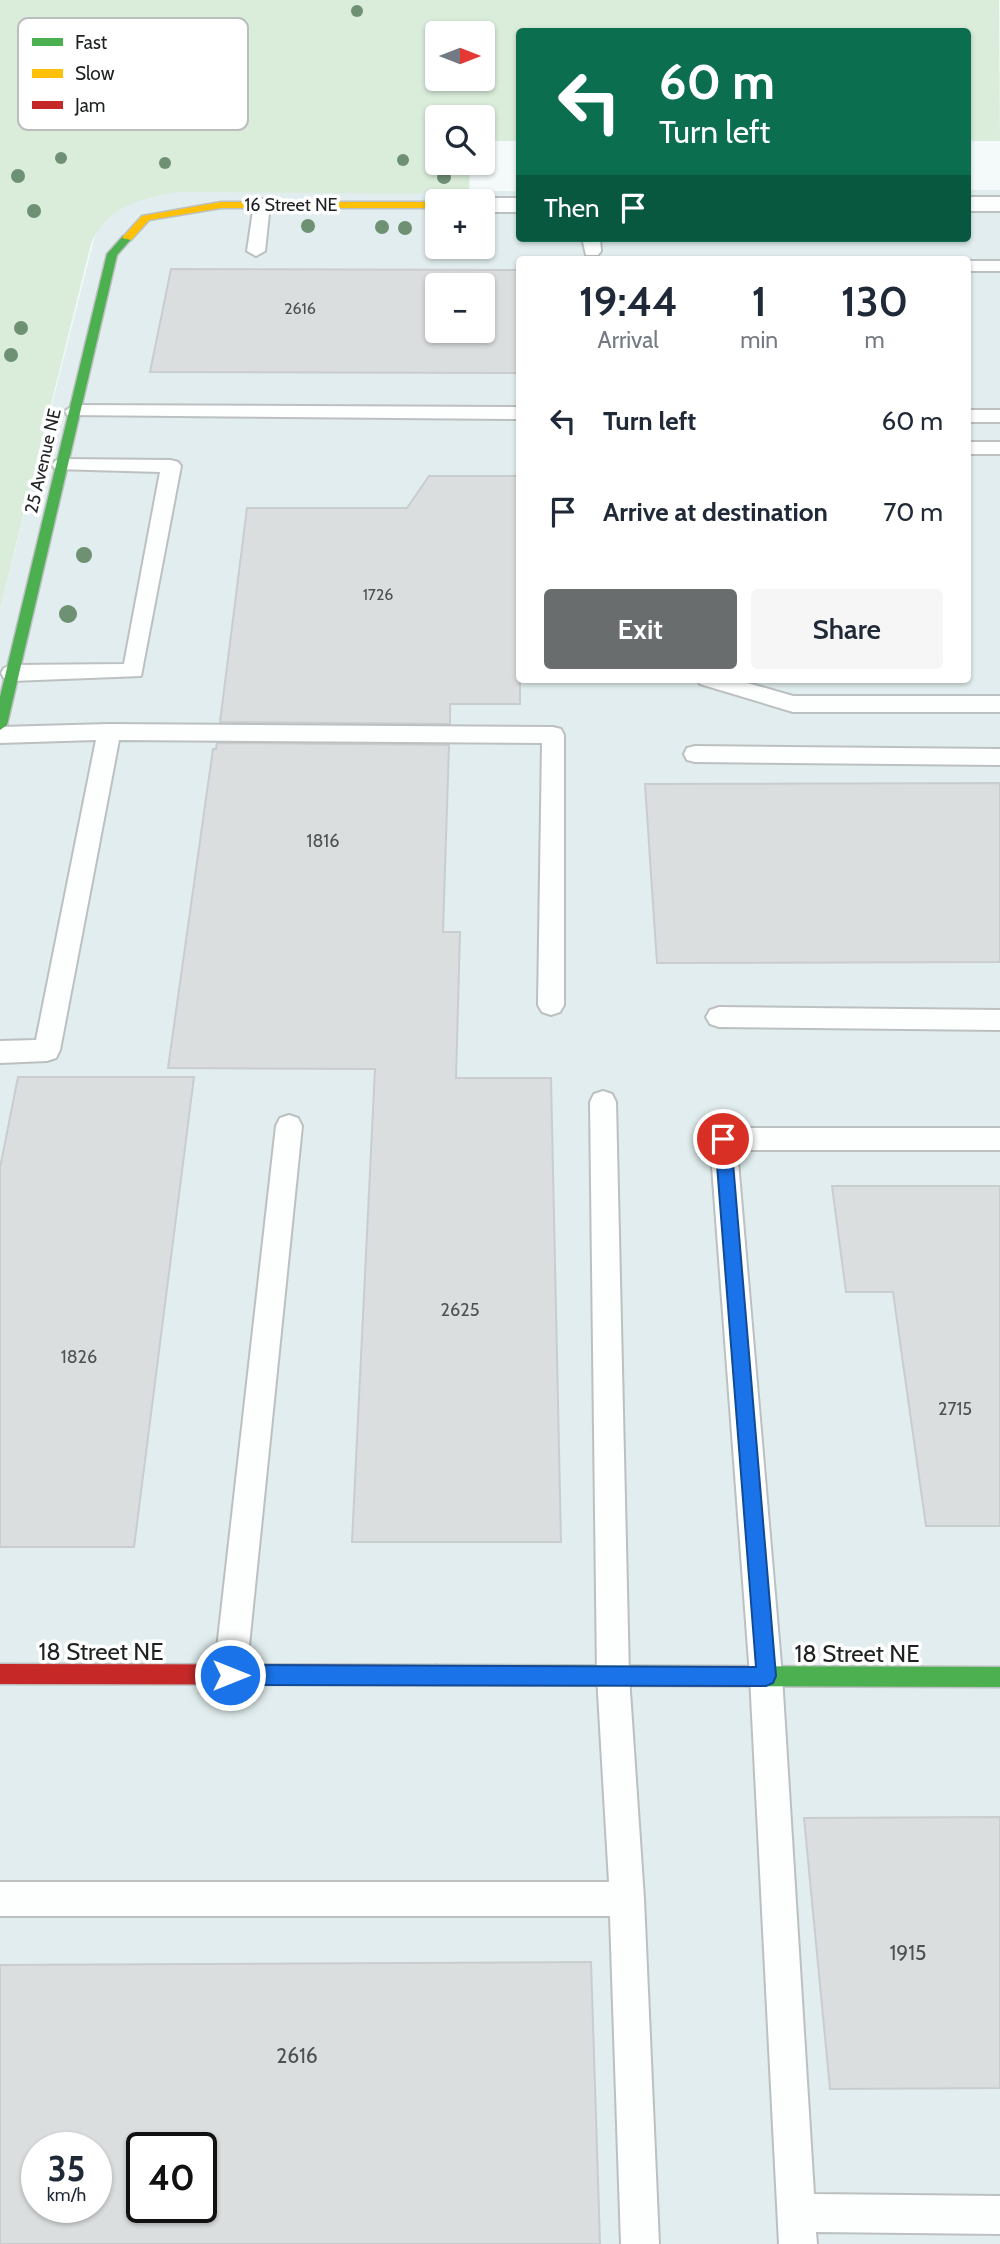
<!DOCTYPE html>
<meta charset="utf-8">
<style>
body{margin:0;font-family:Cabin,sans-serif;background:#f6f6f7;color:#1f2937;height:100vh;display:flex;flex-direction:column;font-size:26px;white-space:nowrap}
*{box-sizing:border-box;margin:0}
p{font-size:23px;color:#747a83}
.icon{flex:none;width:38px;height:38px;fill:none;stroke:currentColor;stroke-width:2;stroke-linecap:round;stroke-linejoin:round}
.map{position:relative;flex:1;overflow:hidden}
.side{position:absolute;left:516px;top:256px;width:455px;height:427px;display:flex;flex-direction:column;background:#fff;border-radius:7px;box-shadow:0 2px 5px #0004}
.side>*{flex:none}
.top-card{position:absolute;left:516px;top:28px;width:455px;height:214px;border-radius:7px;box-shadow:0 2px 5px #0004;background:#0b6e4f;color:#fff;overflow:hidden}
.needle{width:46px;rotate:90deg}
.buttons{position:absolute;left:425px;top:21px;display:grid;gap:14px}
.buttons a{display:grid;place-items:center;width:70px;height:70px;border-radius:7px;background:#fff;box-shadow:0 2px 5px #0004;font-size:35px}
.speed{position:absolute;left:21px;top:2132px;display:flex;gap:14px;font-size:35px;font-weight:700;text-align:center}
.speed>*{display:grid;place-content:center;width:91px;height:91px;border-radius:50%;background:#fff;box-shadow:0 2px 5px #0004;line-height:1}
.speed small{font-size:18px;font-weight:400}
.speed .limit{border:4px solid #111;border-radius:10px;background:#fff;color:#111}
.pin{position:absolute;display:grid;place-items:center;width:60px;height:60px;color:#fff;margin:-30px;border:4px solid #fff;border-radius:50%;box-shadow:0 2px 7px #0007}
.me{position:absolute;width:77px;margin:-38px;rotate:90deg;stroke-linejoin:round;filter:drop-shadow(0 0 5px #0008)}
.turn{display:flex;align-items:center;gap:24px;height:147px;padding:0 28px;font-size:32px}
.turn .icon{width:91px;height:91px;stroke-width:2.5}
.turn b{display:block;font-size:49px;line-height:60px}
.then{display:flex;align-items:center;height:66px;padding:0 28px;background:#0003;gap:14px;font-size:26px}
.eta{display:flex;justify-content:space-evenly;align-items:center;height:119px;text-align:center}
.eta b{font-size:42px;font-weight:600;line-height:49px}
.primary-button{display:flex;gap:14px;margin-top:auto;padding:14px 28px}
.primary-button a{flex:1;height:80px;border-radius:7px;background:#6a6d6d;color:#fff;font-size:28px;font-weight:600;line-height:80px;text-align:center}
.primary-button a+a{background:#f6f6f7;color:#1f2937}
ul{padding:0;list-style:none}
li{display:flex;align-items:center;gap:21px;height:91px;padding:0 28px}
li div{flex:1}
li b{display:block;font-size:26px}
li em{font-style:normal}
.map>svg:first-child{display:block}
.built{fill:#e1edee;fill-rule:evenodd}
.green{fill:#daeddb;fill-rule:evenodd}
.building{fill:#dbdedf;stroke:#cacdce;stroke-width:2;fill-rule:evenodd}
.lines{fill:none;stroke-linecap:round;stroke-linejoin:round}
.lane-casing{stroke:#bcc0c0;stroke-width:4}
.street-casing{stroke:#bcc0c0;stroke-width:4}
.fast-casing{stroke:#bcc0c0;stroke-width:3}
.slow-casing{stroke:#bcc0c0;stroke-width:3}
.jam-casing{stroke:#bcc0c0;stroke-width:3}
.lane{fill:#fdfefe;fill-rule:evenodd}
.street{fill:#fdfefe;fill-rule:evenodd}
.fast{fill:#4caf50;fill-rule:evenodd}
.slow{fill:#ffc107;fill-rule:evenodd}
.jam{fill:#c62828;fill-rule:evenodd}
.tree{fill:#6e9073}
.route{fill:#1a73e8;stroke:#114b97;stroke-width:2}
.labels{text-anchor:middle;stroke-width:7;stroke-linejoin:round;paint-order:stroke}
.far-number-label{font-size:16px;fill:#4e5151}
.far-street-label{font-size:18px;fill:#1f2222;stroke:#fff}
.number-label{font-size:18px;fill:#4e5151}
.near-number-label{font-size:21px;fill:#4e5151}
.near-street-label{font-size:24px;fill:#1f2222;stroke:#fff}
.key{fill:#fff;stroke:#bcbdbd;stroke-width:2}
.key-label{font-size:19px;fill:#1f2222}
</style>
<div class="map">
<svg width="1000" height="2244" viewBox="0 0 1000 2244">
<rect width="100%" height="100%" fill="#f4f9f9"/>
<!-- built -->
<path class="built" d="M968,190H1000V2244H0V609L106,192L520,191V238H968ZM438,201H483V247H438ZM520,259H968V679H520ZM438,285H483V331H438ZM37,2147H96V2207H37ZM142,2147H201V2207H142Z"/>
<!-- green -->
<path class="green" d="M0,0H999L1000,141H968V32H520V141H483V117H438V163H470L469,194L180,192C145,196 105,207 91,244L0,609ZM438,33H483V79H438Z"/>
<!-- building -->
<g class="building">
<path d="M171,269L520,270V373L150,372ZM438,285H483V331H438Z"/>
<path d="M429,476H520V704H450V724L220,722L247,508H407Z"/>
<path d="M217,743L449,745L443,932H460L456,1078H551L561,1542H352L375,1069L168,1068L213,749H216Z"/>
<path d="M1000,783V962L657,963L645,784Z"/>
<path d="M18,1077H194L134,1547H0V1168Z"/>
<path d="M832,1186H1000V1526H926L893,1292H846Z"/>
<path d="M1000,1817V2088L830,2089L804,1818Z"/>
<path d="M591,1962L600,2244H0V1965ZM37,2147H96V2207H37ZM142,2147H201V2207H142Z"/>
</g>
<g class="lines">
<!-- lane casing -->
<g class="lane-casing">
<g id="lane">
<path d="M262,199L270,204L265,251L256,256L247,251L254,204Z"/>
<path d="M582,238H600L601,251L598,255H586Z"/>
<rect x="968" y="261" width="32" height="10"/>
<path d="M74,405L520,407V419L67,415L65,411Z"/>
<rect x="968" y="410" width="32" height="12"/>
<rect x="968" y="442" width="32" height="12"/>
<path d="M62,459L171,460L178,462L181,466L141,676L12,681L4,678L1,673L4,668L12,665L124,664L160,472L55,469L52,465L55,461Z"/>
<path d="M697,679H734L793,696H1000V712H793L700,684Z"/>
<path d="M109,724L553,727L561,729L564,735V1005L560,1012L551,1015L542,1012L538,1005L542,743L119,740L60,1050L56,1058L47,1061L0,1063V1041L36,1040L96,740L0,743V727Z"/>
<path d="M695,746L1000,749V765L695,762L687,760L684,754L687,748Z"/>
<path d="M719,1007L1000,1010V1030L719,1027L710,1024L706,1017L710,1010Z"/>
<path d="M603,1091L612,1094L616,1102L629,1676L644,1899L659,2244H621L610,1916H0V1882H609L597,1676L590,1102L594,1094Z"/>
<path d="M289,1115L298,1118L302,1126L246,1675L241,1686L230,1691L219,1686L214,1675L276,1126L280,1118Z"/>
<path d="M723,1128H1000V1150H737L782,1676L814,2194L1000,2196V2234L816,2232L817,2244H779L750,1676L710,1139L714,1131Z"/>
</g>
</g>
<!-- street casing -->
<g class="street-casing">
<g id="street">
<rect x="968" y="197" width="32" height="14"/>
<path d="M483,198H520V212H483V201H473Z"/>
</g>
</g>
<!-- fast casing -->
<g class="fast-casing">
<g id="fast">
<path d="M123,236L132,238L117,255L7,725L0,730V697L107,254Z"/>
<path d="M437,1665L1000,1667V1687L437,1685L430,1682L427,1675L430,1668Z"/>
</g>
</g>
<!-- slow casing -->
<g class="slow-casing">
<path id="slow" d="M221,202H438V208H221L149,220L131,240L122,238L142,216Z"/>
</g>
<!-- jam casing -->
<g class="jam-casing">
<path id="jam" d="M0,1664L437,1665L444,1668L447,1675L444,1682L437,1685L0,1684Z"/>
</g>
<!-- lane -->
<use href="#lane" class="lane"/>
<!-- street -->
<use href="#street" class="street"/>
<!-- fast -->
<use href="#fast" class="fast"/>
<!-- slow -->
<use href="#slow" class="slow"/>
<!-- jam -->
<use href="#jam" class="jam"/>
</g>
<!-- trees -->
<g class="tree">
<circle cx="357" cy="11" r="6"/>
<circle cx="61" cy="158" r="6"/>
<circle cx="403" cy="160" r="6"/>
<circle cx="165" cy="163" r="6"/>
<circle cx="18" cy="176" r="7"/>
<circle cx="444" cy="177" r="7"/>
<circle cx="34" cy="211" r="7"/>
<circle cx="308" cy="226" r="7"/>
<circle cx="382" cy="227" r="7"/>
<circle cx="405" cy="228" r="7"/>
<circle cx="21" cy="328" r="7"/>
<circle cx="11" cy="355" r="7"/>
<circle cx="84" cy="555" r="8"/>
<circle cx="68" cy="614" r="9"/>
</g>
<!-- route -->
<path class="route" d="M723,1133L729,1135L731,1139L776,1676L773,1683L766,1686L230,1685L223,1682L220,1675L223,1668L230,1665L756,1667L715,1139L718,1135Z"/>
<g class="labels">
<!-- far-number labels -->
<g class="far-number-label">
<text x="300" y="314">2616</text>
<text x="378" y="600">1726</text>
</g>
<!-- far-street labels -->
<g class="far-street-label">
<text x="291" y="211">16 Street NE</text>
<text transform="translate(43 461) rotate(-77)" y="6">25 Avenue NE</text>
</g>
<!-- number labels -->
<g class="number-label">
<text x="323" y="847">1816</text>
<text x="460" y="1316">2625</text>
<text x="79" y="1363">1826</text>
<text x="955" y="1415">2715</text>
</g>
<!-- near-number labels -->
<g class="near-number-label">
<text x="908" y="1960">1915</text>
<text x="297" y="2063">2616</text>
</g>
<!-- near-street labels -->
<g class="near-street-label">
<text x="101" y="1660">18 Street NE</text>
<text x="857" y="1662">18 Street NE</text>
</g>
</g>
<!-- legend -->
<rect x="18" y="18" width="230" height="112" rx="10" class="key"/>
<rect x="32" y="38" width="31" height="8" fill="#4caf50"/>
<rect x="32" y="69" width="31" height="9" fill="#ffc107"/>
<rect x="32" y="101" width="31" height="8" fill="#c62828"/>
<g class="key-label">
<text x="75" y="49">Fast</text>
<text x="75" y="80">Slow</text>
<text x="75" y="112">Jam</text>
</g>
</svg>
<div class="buttons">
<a><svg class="needle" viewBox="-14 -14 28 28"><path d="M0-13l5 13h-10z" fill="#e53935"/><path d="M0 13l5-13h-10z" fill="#747a83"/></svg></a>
<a><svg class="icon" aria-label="search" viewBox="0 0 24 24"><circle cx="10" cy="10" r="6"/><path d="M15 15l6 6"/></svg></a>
<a>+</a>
<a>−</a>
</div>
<div class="speed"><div>35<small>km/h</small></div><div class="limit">40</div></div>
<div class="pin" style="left:723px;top:1139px;background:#d93025"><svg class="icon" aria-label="arrive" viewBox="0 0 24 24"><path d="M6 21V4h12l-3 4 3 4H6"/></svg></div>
<svg class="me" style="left:230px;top:1675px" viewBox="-20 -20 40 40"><circle r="17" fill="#1a73e8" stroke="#fff" stroke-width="3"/><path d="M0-11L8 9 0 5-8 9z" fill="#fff"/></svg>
<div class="top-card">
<div class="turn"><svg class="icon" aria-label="left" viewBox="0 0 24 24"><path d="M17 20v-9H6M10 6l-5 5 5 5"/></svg><div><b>60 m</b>Turn left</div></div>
<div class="then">Then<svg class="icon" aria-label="arrive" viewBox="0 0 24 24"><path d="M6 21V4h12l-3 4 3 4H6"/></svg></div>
</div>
<section class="side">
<div class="eta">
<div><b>19:44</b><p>Arrival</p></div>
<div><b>1</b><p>min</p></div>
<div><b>130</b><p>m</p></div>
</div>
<ul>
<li><svg class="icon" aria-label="left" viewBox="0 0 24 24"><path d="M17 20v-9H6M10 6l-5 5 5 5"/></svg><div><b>Turn left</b></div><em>60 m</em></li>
<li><svg class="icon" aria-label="arrive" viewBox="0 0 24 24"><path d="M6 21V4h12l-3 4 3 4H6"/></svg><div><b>Arrive at destination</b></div><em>70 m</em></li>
</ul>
<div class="primary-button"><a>Exit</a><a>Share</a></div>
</section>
</div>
